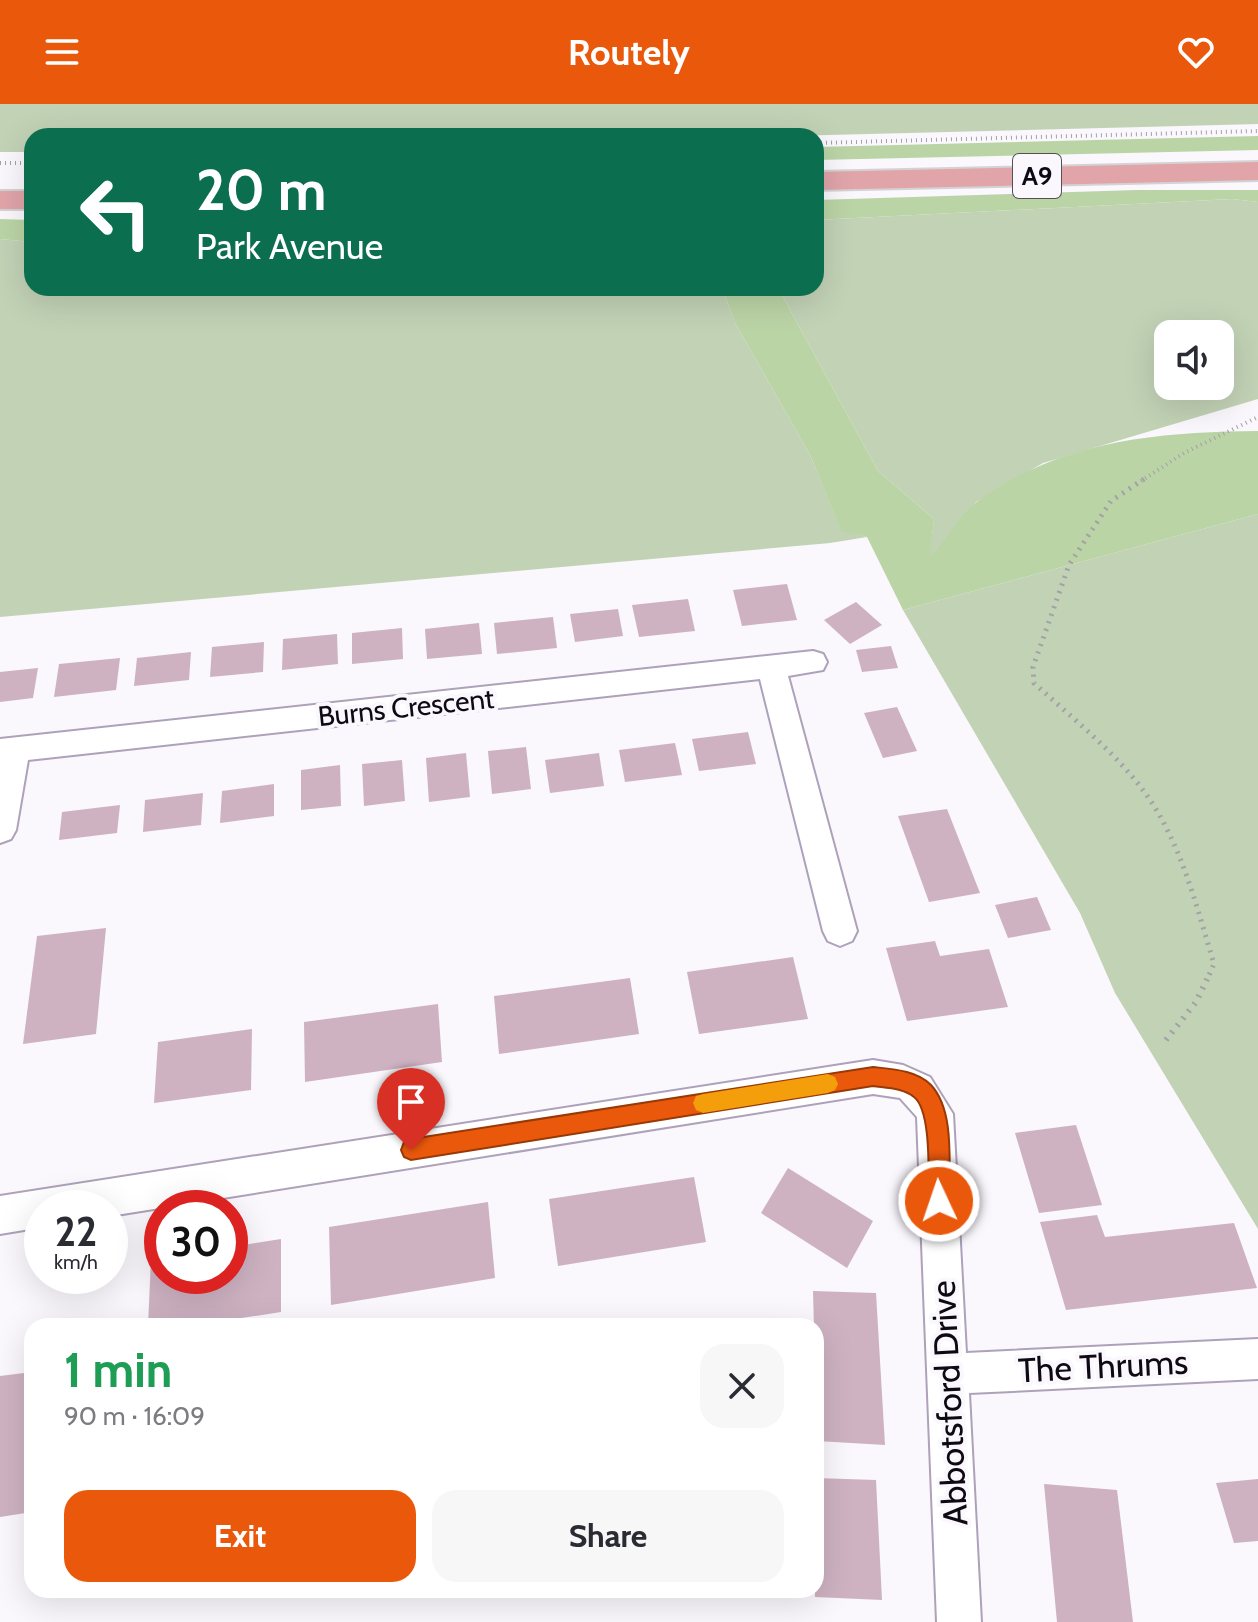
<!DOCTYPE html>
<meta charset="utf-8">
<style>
body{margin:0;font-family:Cabin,sans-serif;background:#f7f7f7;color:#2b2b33;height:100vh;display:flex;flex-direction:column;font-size:30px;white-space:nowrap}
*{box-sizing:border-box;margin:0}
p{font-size:26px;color:#7c7c81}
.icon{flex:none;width:44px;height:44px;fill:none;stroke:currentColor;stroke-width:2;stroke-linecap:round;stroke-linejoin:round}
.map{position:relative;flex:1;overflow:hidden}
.side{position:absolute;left:24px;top:1214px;width:800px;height:280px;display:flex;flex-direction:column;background:#fff;border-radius:24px;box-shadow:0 8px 32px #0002}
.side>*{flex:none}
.hud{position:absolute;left:24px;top:24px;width:800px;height:168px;border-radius:24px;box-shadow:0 8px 32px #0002;background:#0b6e4f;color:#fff;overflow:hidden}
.controls{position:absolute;left:1154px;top:216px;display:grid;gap:16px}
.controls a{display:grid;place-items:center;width:80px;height:80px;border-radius:16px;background:#fff;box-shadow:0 8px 32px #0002;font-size:40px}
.speed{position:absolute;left:24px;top:1086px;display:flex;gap:16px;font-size:40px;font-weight:700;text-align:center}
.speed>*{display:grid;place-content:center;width:104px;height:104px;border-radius:50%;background:#fff;box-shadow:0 8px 32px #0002;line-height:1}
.speed small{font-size:20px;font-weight:400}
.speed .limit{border:12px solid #d22;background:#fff;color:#111}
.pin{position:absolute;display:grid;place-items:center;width:68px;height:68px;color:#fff;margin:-82px -34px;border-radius:50% 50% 50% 0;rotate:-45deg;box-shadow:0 0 8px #0007}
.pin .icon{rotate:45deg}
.me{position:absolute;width:88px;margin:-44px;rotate:357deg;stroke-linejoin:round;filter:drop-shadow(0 0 6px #0008)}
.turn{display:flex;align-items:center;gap:28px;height:168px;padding:0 40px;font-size:36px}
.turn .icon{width:104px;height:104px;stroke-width:2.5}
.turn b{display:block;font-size:56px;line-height:68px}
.round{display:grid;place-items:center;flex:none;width:84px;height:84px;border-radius:24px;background:#f7f7f7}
.head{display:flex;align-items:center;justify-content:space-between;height:136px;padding:0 40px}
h1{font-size:48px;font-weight:700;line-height:60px;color:#1e9e55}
.primary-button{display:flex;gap:16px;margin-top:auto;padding:16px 40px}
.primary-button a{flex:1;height:92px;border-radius:24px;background:#ea580c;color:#fff;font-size:32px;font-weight:700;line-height:92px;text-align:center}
.primary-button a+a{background:#f7f7f7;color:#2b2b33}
header{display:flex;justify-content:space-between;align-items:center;height:104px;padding:0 40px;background:#ea580c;color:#fff;font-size:36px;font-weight:700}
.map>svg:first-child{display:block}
.green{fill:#c2d2b5;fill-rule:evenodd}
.forest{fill:#bbd4a6}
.building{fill:#ceb2c2}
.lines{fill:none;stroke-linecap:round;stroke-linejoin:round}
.minor-casing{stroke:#aea1ba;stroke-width:4}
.primary-casing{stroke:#d4d3d4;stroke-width:4}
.path-far2{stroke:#a4a0a7;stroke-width:4;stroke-dasharray:1 4;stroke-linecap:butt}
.path-far1{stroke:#a4a0a7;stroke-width:5;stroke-dasharray:2 6;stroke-linecap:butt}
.path{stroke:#a4a0a7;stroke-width:6;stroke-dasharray:2 7;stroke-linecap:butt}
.minor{fill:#fff;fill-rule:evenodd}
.primary{fill:#e1a4a9;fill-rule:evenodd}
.route{fill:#ea580c;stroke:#983908;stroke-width:2}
.slow{fill:#f59e0b}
.labels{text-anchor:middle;stroke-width:8;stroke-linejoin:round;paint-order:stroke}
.shield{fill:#faf7fd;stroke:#555058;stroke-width:2}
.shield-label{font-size:26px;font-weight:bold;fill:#0e0912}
.street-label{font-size:28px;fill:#0e0912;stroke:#faf7fd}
.near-street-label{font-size:34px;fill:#0e0912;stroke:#faf7fd}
</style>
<header><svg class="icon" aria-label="menu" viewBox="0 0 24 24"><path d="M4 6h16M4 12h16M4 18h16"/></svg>Routely<svg class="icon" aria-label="heart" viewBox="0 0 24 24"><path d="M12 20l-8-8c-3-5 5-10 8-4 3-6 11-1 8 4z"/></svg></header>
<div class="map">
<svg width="1258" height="1518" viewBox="0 0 1258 1518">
<rect width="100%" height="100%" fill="#faf7fd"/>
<!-- green -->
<g class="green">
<path d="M0,0H1258V20L788,32H32V48H0Z"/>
<path d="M1232,95L1258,98V295L1043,359L976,398L929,455L934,415L878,367L778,184H816V116ZM1168,230H1220V282H1168Z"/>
<path d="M0,135L32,138V184H722L735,219L810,351L841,426L867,433L830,439L0,513Z"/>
<path d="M1258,410V1125L1115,889L1080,809L903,506Z"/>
</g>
<!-- forest -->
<g class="forest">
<path d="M1258,32V46L816,56V43Z"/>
<path d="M1137,86H1258V98L1232,95L816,116V96Z"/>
<path d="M0,115L32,116V138L0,135Z"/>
<path d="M722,184H778L878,367L934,415L930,453C946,436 959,411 978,397C1061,336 1159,328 1258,327V410L903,506L867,433L841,427L810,351L735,219Z"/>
</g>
<!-- building -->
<g class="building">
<path d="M787,480L797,516L742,522L733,486Z"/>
<path d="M688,495L695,527L639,533L632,501Z"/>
<path d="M856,498L882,521L850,540L824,516Z"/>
<path d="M618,505L623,532L575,538L570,510Z"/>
<path d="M553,513L557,544L497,550L494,519Z"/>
<path d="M479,519L482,550L427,555L425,525Z"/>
<path d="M402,524L403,555L352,560V529Z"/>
<path d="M337,530L338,560L282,566L283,535Z"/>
<path d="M264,538L263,568L210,573L212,543Z"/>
<path d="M891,542L898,564L862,568L856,546Z"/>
<path d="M191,548L189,576L134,582L137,554Z"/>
<path d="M120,554L116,586L54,593L59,560Z"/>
<path d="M38,564L33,594L0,598V568Z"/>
<path d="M897,603L917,647L883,654L864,609Z"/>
<path d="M748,628L756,660L699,667L692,635Z"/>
<path d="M675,639L682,671L625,678L619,646Z"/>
<path d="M526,643L531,685L492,690L488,647Z"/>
<path d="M466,649L470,693L429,698L426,654Z"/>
<path d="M599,649L604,682L550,689L545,656Z"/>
<path d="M402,656L405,697L364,702L362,660Z"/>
<path d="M340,661L341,702L301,706V666Z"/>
<path d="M274,680V712L220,719L222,687Z"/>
<path d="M203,689L201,721L143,728L145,696Z"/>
<path d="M120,701L117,729L59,736L62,708Z"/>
<path d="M947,705L980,789L929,798L898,712Z"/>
<path d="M1037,793L1051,826L1008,834L995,801Z"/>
<path d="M106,824L96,930L23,940L37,832Z"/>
<path d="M935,837L940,852L989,845L1008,903L907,917L886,844Z"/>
<path d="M793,853L808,915L699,930L687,868Z"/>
<path d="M630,874L639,930L499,950L494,892Z"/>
<path d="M438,900L442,958L305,978L304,918Z"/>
<path d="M252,925L251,986L154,999L158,938Z"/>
<path d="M1076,1021L1102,1101L1039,1109L1015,1029Z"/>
<path d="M788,1064L873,1117L847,1164L761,1109Z"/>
<path d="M694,1073L706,1138L558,1162L549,1095Z"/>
<path d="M488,1098L495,1174L331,1201L329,1123Z"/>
<path d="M1097,1111L1105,1133L1234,1119L1257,1184L1066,1206L1040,1118Z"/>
<path d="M281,1135V1208L190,1222H148L151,1155L162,1153V1172H230V1143Z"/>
<path d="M813,1187L876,1189L885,1341L817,1337Z"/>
<path d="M32,1268V1408L0,1413V1272Z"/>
<path d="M816,1374L876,1376L882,1496L815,1493Z"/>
<path d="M1258,1375V1437L1234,1439L1216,1379Z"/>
<path d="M1044,1380L1117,1386L1133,1518H1057Z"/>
</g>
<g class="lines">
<!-- minor casing -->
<g class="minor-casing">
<g id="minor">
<path d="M813,547L823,550L827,558L823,566L788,572L857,827L852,837L840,842L828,837L823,827L760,575L28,656L16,726L11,735L0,739V635Z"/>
<path d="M873,956L903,961L930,973L953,1010L966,1249L1258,1235V1275L969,1289L981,1518H937L917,1013L900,994L873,990L110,1112V1104H42V1123L0,1130V1092Z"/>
</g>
</g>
<!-- primary casing -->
<g class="primary-casing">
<g id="primary">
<path d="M1258,58V76L816,86V68Z"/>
<rect x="0" y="87" width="32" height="18"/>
</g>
</g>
<!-- path-far2 -->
<g class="path-far2">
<path d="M816,39L1258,27"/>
<path d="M0,59H32"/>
<path d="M1141,377L1184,349L1258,313"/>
</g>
<!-- path-far1 -->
<path class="path-far1" d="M1144,375L1111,397L1069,461L1033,563L1034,579C1073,615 1117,649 1148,693C1182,742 1197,804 1214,860L1209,871"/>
<!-- path -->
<path class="path" d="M1166,936L1196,898L1210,869"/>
<!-- minor -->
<use href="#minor" class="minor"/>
<!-- primary -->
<use href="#primary" class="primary"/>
</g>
<!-- route -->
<path class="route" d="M873,963C891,965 917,966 931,981C956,1008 948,1063 950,1097L947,1104L939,1107L932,1104L929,1097C928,1073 932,1007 914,993C903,984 887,984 873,982L411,1056L404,1053L401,1046L404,1038L411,1035Z"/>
<!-- slow -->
<path class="slow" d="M828,970L835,973L838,980L835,986L828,989L703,1009L696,1006L693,999L696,992L703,990Z"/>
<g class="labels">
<!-- shield labels -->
<rect class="shield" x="1013" y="50" width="48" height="44" rx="6"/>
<g class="shield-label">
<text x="1037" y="81">A9</text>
</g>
<!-- street labels -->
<g class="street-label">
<text transform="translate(406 603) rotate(-6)" y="10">Burns Crescent</text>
</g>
<!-- near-street labels -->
<g class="near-street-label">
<text transform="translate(1103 1262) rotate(-3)" y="12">The Thrums</text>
<text transform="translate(949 1299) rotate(-93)" y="12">Abbotsford Drive</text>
</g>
</g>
</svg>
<div class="controls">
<a><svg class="icon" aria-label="sound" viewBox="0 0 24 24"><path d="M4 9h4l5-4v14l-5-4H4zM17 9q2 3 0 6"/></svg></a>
</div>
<div class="speed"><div>22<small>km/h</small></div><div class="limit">30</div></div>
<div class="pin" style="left:411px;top:1046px;background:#d93025"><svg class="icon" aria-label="arrive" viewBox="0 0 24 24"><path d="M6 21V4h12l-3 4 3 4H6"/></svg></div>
<svg class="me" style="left:939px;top:1097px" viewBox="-20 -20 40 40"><circle r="17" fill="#ea580c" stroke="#fff" stroke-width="3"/><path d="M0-11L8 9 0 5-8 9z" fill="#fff"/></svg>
<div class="hud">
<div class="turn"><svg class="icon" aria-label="left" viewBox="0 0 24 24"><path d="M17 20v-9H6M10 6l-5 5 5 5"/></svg><div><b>20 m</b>Park Avenue</div></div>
</div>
<section class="side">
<div class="head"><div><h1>1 min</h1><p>90 m · 16:09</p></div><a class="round"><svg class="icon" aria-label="close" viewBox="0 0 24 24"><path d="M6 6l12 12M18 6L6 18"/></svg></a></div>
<div class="primary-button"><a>Exit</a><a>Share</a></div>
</section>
</div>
